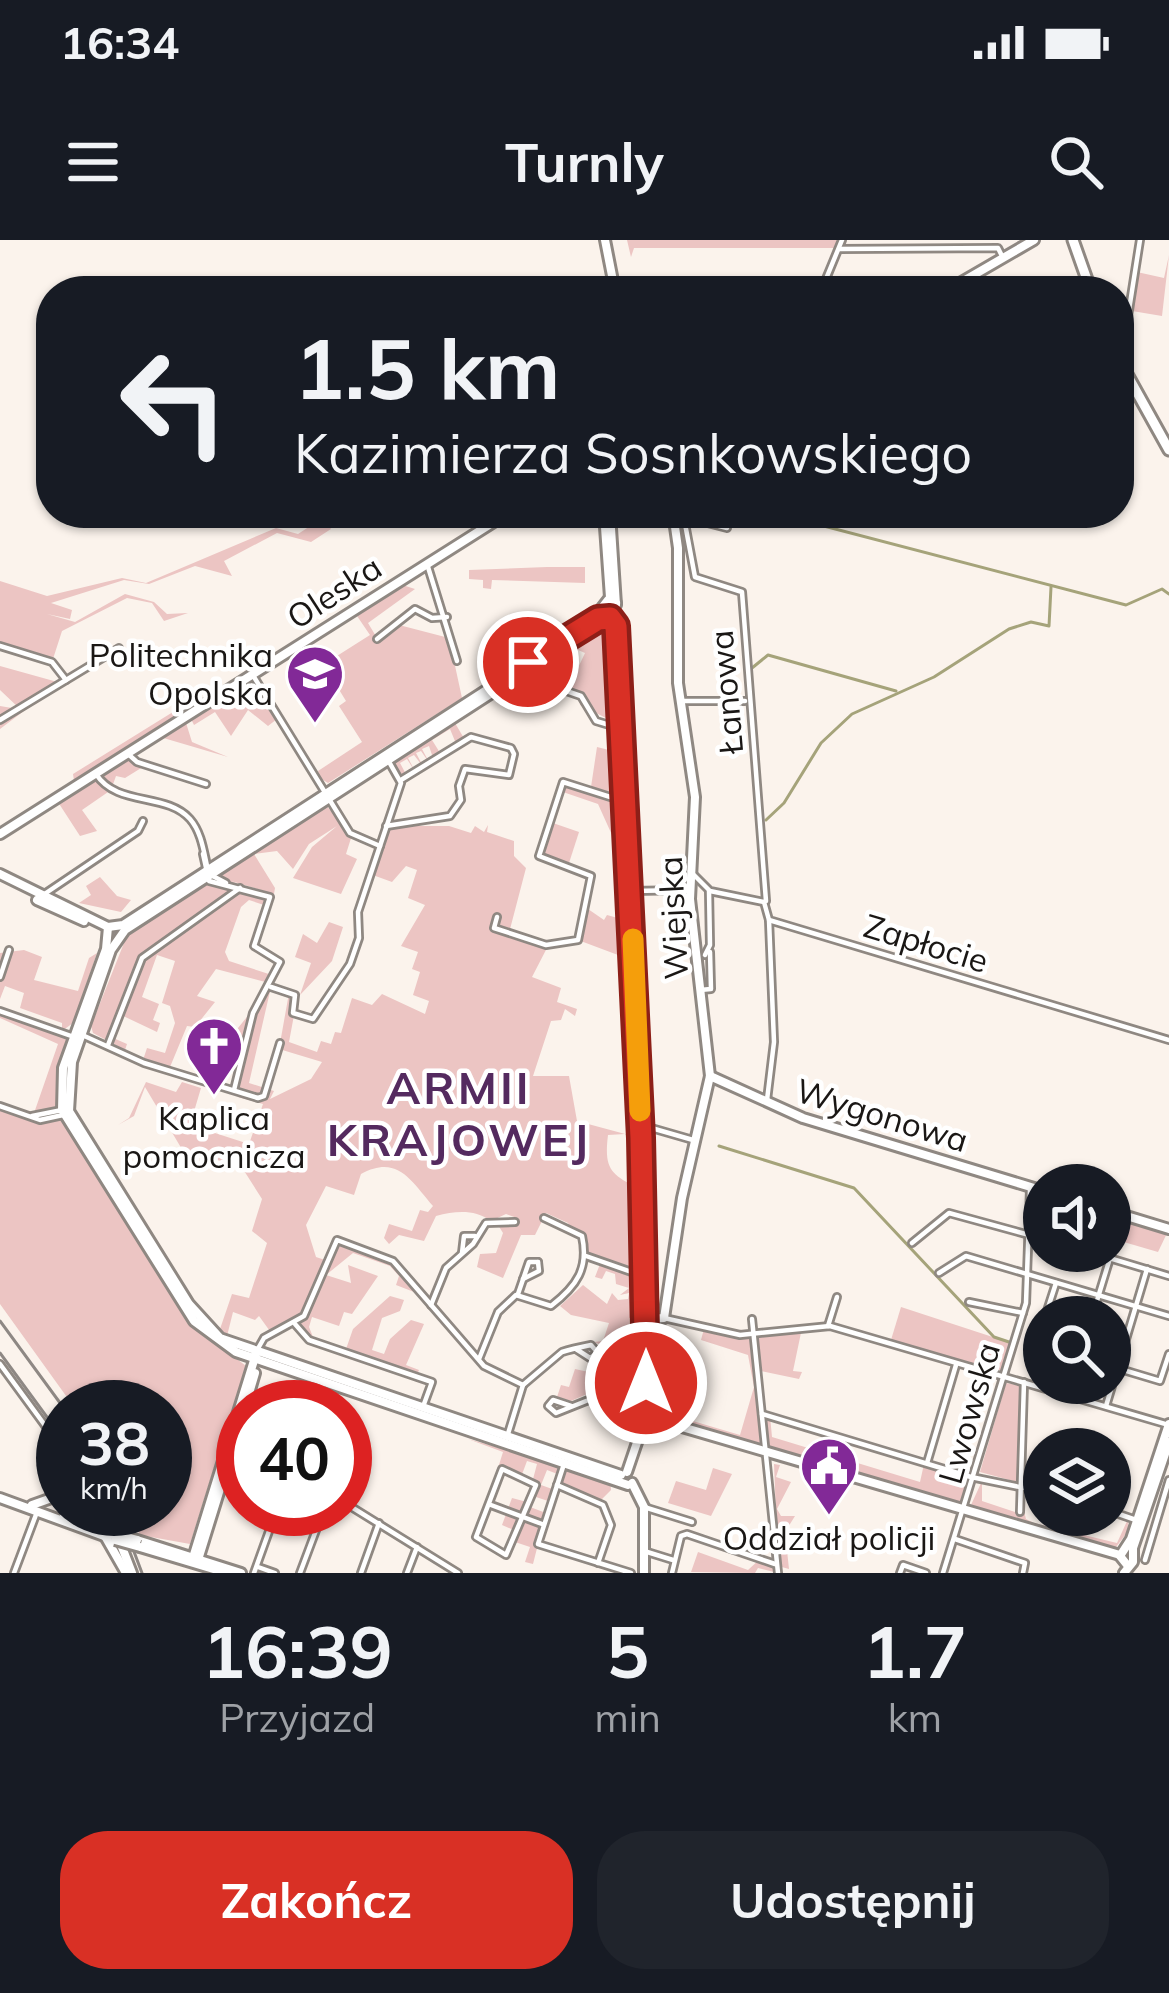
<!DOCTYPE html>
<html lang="pl">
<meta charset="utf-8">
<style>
body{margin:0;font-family:Mulish,sans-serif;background:#20242c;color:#f1f3f6;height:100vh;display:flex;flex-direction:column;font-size:45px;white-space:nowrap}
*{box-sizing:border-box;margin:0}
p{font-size:39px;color:#9ea1a6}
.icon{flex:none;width:66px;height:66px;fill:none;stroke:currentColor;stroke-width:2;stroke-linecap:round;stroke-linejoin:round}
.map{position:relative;height:1333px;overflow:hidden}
.sheet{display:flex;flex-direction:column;background:#171b24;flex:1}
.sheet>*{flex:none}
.hud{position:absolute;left:36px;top:36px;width:1098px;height:252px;border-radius:48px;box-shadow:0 3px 9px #0004;background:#171b24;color:#f1f3f6;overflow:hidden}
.controls{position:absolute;left:1023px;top:924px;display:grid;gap:24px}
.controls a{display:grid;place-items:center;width:108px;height:108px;border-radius:50%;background:#171b24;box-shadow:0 3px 9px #0004;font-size:60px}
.speed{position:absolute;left:36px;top:1140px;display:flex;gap:24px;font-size:60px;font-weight:700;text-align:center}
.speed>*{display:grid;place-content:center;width:156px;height:156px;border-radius:50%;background:#171b24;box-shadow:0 3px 9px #0004;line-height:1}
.speed small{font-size:30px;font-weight:400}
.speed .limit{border:18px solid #d22;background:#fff;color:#111}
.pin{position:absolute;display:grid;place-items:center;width:102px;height:102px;color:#fff;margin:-51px;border:6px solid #fff;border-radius:50%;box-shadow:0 3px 12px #0007}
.me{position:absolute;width:132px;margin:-66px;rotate:0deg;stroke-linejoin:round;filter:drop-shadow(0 0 9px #0008)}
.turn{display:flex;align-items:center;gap:42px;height:252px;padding:0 60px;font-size:54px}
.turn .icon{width:156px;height:156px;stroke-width:2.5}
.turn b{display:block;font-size:84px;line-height:102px}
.eta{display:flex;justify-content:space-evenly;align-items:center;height:204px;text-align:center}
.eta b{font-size:72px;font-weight:700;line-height:84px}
.cta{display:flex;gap:24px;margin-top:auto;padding:24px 60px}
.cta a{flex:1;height:138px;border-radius:48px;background:#d93025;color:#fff;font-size:48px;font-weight:700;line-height:138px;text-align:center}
.cta a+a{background:#20242c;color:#f1f3f6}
.status{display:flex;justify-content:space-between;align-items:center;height:84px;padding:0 60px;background:#171b24;direction:ltr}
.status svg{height:33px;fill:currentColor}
header{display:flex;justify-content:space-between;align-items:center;height:156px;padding:0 60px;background:#171b24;font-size:54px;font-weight:700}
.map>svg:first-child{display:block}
.green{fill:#ecc5c3}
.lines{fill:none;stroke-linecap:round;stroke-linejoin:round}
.stream{stroke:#a5a37a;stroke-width:3}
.street-casing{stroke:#8f8882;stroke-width:10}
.secondary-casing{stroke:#8f8882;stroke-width:14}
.primary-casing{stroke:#8f8882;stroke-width:15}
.street{stroke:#fff;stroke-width:4.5}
.secondary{stroke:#fff;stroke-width:8}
.primary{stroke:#fff;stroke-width:9}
.rail{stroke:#8e8884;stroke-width:3}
.secondary-bridge-casing{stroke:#8f8882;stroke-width:14;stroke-linecap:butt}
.secondary-bridge{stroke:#fff;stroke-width:8}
.route-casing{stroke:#8d1f18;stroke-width:30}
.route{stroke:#d93025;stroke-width:21}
.slow{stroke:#f59e0b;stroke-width:21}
.labels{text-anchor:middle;stroke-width:9;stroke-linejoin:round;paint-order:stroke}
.street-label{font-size:33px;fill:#1a1715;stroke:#fff}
.poi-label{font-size:33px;fill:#1a1715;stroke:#fff}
.district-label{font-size:45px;font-weight:bold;letter-spacing:3px;fill:#542a5f;stroke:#fff}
</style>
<div class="status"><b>16:34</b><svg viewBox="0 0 49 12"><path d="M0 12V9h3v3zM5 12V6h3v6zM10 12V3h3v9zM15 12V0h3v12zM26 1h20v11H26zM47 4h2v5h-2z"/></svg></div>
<header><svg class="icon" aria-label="menu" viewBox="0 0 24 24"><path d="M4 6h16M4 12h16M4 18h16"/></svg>Turnly<svg class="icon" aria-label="search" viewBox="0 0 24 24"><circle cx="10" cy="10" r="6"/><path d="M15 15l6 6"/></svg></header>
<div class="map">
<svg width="1169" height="1333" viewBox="0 0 1169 1333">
<rect width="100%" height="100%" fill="#fbf3ec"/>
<!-- green -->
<g class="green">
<path d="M627,0H840L837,8H634L631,17Z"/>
<path d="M1169,15L1162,76L1132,71L1137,32L1164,38Z"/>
<path d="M330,273H334L325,280L331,289L311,302L277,293L224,321L232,336L195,326L149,344L124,340L51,363L72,370L70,379L47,374L75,382L125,354L154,362L167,374L188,373L164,381L152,363L127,358L62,391L52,422L0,406V341L47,356L122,338L146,343L276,288L298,294Z"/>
<path d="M547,327H585V343L492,340L491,349L483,348V340L469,339V330Z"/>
<path d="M393,342L415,349L368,383L377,398L399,385L449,398L462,458L328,543L320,538L323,546L315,533L319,536L318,531L362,502L339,466L346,461L327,430L329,421L370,395L355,373Z"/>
<path d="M598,386L611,392L626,626L598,564L560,551L563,542L591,547L597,507L617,512L612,481L580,465L579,456L567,451L585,413L578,410L542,430L538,441L521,442L455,483L465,500L457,506L450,489L432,500L442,516L434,521L429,506L422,509L430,524L421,511L416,513L424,528L414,515L408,518L416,533L407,519L400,523L408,538L401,540L390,524L331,564L327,558Z"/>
<path d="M0,426L61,443L0,489V466L12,468L7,471L11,473L19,468L0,450Z"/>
<path d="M245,441L257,447L277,479L268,486L248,470L231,496L215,472L194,485L190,477Z"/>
<path d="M181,467L192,502L228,517L160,497L130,517L146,525L125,538L116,536L111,550L82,570L97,591L80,596L56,559L75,547L73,534Z"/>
<path d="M324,563L352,595L346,614L357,619L341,654L293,638L312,607L337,586L309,604L293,629L277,611L254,614L275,648L274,654L231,641L270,657L267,666L249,660L241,667L225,712L229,721L275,736L273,744L216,729L197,756L215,762L195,787L187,786L170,827L143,820L147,808L165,813L175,783L170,766L162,763L175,721L157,715L142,757L159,764L153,780L160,783L157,792L119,774L111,797L127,804L125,810L93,793L91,786L124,703L113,710L125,692L126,699L134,688L216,639L209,634Z"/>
<path d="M550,582L579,592L569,623L540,617Z"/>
<path d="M488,585L487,592L514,601V616L526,628L509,693L548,706L532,737L561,748L557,762L577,769L575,776L565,769L561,780L551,781L533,836H569L577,881L640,898L638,936L627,933L633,902L625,894L608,895C604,928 610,934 638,948L644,1036L596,1015L586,1016V993L571,990L568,983L546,973L535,995H521L503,1038L477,1027L480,1014L496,1013L503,993L498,985L514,986L517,978L506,974L491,981C474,969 456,971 436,976L424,1001L399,995L389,1004L384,998L389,984L412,991L420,970L428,972L433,966C411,941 398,914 361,934L354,955L326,946L306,985L316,1017L325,1020L337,1000L393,1021L414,1052L396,1045L399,1036L390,1026L353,1013L326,1035L351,1043L348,1025L378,1036L352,1074L344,1072L339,1086L312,1077L309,1087L315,1102L295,1085L272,1094L259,1076L255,1080L233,1072L227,1096L204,1073L220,1089L232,1054L249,1058L267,1003L252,991L262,959L241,926L183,911L145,847L134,876L118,885L129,878L146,842L176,852L182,842L201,848L190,885L249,904L263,864L238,857H256L240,851L234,793L271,747L249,843L274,851L270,859L311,839L322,822L279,809L289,753L297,759L289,802L317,812L321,801L331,804L335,792L341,793L352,758L372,765L382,754L425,774L429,761L413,755L420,732L412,729L418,712L401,706L425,665L408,658L417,630L406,626L392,642L370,634L386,586H449L471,593L475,586L484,592Z"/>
<path d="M100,637L117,656L131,660L121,672L79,663L91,655L86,646Z"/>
<path d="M588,669L604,680L607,675L632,682L634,721L578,700Z"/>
<path d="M329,682L343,687L332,721L300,755L311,723L295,717L303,694L317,703Z"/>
<path d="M24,710L42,717L34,740L78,751L89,718L97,713L73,783L62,791V783L20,768L24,753L5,746L0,759V713Z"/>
<path d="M0,771L78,798L66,838L65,868L33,876L58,804L0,778Z"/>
<path d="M0,866L38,878L63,875L199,1090L246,1126L190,1304L140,1295L128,1269H165V1167H74L0,1064Z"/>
<path d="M1110,971L1169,989L1158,1012L1110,998Z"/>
<path d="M600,1024L637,1037L638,1075L629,1078L631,1167L587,1154L571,1161L557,1157L561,1145L569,1147L575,1129L611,1137L620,1112L594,1102L603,1101L609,1083L571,1075L560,1066L583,1045L607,1064L612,1053L618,1060L628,1059L629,1053L620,1055L629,1048L616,1044L615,1034L606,1031L602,1039L595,1037Z"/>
<path d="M390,1056L404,1060L400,1071L382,1078L372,1110L384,1114L390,1099L411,1080L424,1084L406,1125L419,1130L416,1137L345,1112L353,1089Z"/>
<path d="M901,1067L1011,1103L1003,1131L898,1106L891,1100Z"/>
<path d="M705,1085L739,1095L802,1088L793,1131L802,1132L799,1139L761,1131L756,1100L762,1175L770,1176L772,1197L920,1242L924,1224L969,1238L966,1271L660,1177L664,1147L671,1149L686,1179L740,1195L754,1147L748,1115L701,1100Z"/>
<path d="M1006,1143L1022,1146L1017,1242L980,1232Z"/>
<path d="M468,1199L610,1239L611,1250L599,1262L557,1245L560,1235L547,1230L541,1245L555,1250L551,1262L533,1256L530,1267L546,1273L533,1324L525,1322L530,1307L512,1301L516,1291L502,1285L512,1258L527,1262L537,1224L527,1221L521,1237L498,1228L503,1212Z"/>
<path d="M774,1224L780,1225L776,1237L791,1242L777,1269L781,1276H795L785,1292L789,1329L778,1326V1333L758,1328L755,1333L691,1332L698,1312L748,1330L760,1319L778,1324Z"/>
<path d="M713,1228L732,1234L711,1276L668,1263L676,1241L706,1250Z"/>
<path d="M982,1241V1261L1018,1273L1023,1267L1026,1279L1034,1283L1117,1303L1128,1279L1129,1289L1134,1283C1130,1295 1128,1308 1116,1312L1129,1290L1113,1311L978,1273L971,1265Z"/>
</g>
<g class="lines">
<!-- stream -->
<g class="stream">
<path d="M774,273L1126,365L1162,349L1169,354"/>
<path d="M752,428L768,415L896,451"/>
<path d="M766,580L784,563L821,503L852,474L934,437L1009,389L1031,382L1049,386L1051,347"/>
<path d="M719,906L854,948L994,1097L1009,1102"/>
</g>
<!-- street casing -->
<g class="street-casing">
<g id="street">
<path d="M839,9L998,8L1002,16"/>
<path d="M674,46L822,50"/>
<path d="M821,51L842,0"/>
<path d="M1126,89L1140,0"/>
<path d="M683,273L695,337L742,352L766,661"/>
<path d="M684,277L727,288"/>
<path d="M428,327L457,421"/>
<path d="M377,399L415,369L432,378L447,377"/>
<path d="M0,406L52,422L66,440"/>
<path d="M520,435L581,456L596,481L616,487"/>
<path d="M254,437L350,593L380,606"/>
<path d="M680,461H745"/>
<path d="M0,480L119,408"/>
<path d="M127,513L137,522L206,544"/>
<path d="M96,534C117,567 166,552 190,579C203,594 204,616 209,634L226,643"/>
<path d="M386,586L450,576L461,560L459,546L465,529L509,535L514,514L511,508L471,497L401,540"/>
<path d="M203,614L209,641L270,657L254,706L280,722L253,773L234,850"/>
<path d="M690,631L710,651L764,662L769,680L1169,800"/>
<path d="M631,651L690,650"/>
<path d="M43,655L138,591L143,581"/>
<path d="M497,677L494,688L546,705L578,700L591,636L539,616L563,542L626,562"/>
<path d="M705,715L710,705L709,651"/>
<path d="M0,737L9,710"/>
<path d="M271,747L295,755L293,773L313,779L350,724L359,698L358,672L401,543L388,520"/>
<path d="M700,750L711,749L710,712"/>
<path d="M0,771L74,797"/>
<path d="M80,794L144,823L258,858L264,856L280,803"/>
<path d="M108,805L142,718L240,648"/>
<path d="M767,860L774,802L769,680"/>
<path d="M0,866L40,880L63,875"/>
<path d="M32,876L62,870"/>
<path d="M641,885L693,900"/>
<path d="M912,1003L949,973L1044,999"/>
<path d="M1086,1011L1169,1036"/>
<path d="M462,1013L464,996H475"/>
<path d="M586,1016L643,1036"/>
<path d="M939,1033L966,1016L1169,1076"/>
<path d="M523,1039L539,1031L538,1022"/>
<path d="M518,1054L529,1022H538"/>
<path d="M969,1062L1023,1073"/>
<path d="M431,1065L446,1028L473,1004L486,983L515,982"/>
<path d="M1045,1077L1056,1043"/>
<path d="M1092,1077L1110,1018"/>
<path d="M664,1078L740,1095L830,1086L1169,1185"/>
<path d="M752,1079L778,1333"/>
<path d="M295,1084L309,1100L432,1142L424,1164"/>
<path d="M828,1086L837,1057"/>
<path d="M1031,1103L1044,1107"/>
<path d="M1037,1105L1044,1081"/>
<path d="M256,1112L264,1098L304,1076L337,1000L393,1021L484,1126L523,1145"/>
<path d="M479,1119L498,1072L516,1055L551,1066C577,1046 589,1028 582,996L544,978"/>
<path d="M0,1124L63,1210"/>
<path d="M1110,1126L1160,1141L1169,1114"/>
<path d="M523,1145L562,1112C571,1109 581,1107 591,1105L598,1113L590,1118L576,1109"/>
<path d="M571,1166L553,1160L548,1166L556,1173L591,1159L643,1175"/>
<path d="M1106,1166L1147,1029"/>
<path d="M314,1167L323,1144"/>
<path d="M762,1174L971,1237L1044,1252"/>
<path d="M507,1197L523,1145"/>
<path d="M927,1223L956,1125"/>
<path d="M564,1224L538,1304L631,1333"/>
<path d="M502,1229L536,1245L506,1315L476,1297Z"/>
<path d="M557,1245L603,1265L611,1285L598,1323"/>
<path d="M345,1263L458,1333"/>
<path d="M491,1265L542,1284"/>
<path d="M644,1267L692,1282"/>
<path d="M1110,1271L1136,1280"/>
<path d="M1020,1272L1024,1142"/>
<path d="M955,1299L1025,1323L1023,1333"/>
<path d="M644,1311L673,1320"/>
<path d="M1145,1320L1169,1240"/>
<path d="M258,1327L275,1333"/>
<path d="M14,1333L37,1272"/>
<path d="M254,1333L277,1269"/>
<path d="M300,1333L324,1269"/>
<path d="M361,1333L379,1283"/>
<path d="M407,1333L417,1307"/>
<path d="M672,1333L681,1296L687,1294L775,1324"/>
<path d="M900,1333L903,1325L926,1333"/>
<path d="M943,1333L1026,1063L1030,950"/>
</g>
</g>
<!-- secondary casing -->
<g class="secondary-casing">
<g id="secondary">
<path d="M605,0L615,51"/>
<path d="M946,51L1034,0"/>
<path d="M604,273L631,653L649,1167L627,1232"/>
<path d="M610,273L616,365"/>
<path d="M616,363L597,385L125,690L111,710L72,822L69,871L189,1064L220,1098L621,1235"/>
<path d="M617,386L620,442"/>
<path d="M0,594L508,273"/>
<path d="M0,634L108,687"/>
<path d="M37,660L84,681"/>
<path d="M108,687L106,709L63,828L62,870L194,1081L236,1112L628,1245"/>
<path d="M108,687L123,685L590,383L608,360"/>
<path d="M710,836L803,878L1044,951"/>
<path d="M1110,971L1169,989"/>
<path d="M646,1079L664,1078L682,958L710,836L690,659L695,557L678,443V308L673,273"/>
<path d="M245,1167L255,1133"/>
<path d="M658,1180L1120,1315"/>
<path d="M632,1243L644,1267V1333"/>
<path d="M0,1258L115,1300"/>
<path d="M32,1265L63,1254"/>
<path d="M99,1269L115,1289L132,1333"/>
<path d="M63,1278L113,1294"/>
<path d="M106,1298L126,1333"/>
<path d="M137,1300L241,1333"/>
<path d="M140,1307L227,1333"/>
<path d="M192,1321L256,1114"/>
<path d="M197,1323L243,1175"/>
<path d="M1128,1326L1120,1316L1131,1299L1169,1184"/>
<path d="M1124,1333L1133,1322V1308L1169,1202"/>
</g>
</g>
<!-- primary casing -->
<g class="primary-casing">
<g id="primary">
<path d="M1073,0L1091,51"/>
<path d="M1119,120L1169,210"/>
</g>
</g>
<!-- street -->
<use href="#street" class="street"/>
<!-- secondary -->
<use href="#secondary" class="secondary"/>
<!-- primary -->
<use href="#primary" class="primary"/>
<!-- rail -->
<g class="rail">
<path d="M0,1081L63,1167"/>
<path d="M0,1113L63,1199"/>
<path d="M118,1269L142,1333"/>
</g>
<!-- secondary-bridge casing -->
<g class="secondary-bridge-casing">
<g id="secondary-bridge">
<path d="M113,1294L137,1300"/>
<path d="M115,1300L140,1307"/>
</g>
</g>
<!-- secondary-bridge -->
<use href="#secondary-bridge" class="secondary-bridge"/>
</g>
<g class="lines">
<!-- route casing -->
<g class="route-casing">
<path id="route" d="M528,422L598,379L610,378L616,386L641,898L646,1143"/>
</g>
<!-- route -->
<use href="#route" class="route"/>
<!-- slow -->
<path class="slow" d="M633,699L640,871"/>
</g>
<!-- icons -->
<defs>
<g id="university-pin" transform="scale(3)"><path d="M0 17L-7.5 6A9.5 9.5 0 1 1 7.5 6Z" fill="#822997" stroke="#fff"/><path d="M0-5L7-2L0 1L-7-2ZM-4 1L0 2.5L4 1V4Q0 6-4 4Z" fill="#fff"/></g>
<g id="church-pin" transform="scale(3)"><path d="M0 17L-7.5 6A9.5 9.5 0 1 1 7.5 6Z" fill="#822997" stroke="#fff"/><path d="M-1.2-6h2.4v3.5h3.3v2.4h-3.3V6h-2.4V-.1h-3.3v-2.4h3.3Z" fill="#fff"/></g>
<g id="civic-pin" transform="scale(3)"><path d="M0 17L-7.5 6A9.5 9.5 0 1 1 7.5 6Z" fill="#822997" stroke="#fff"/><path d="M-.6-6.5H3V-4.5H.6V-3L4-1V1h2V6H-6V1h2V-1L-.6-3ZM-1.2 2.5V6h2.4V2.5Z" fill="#fff"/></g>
</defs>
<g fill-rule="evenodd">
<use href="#university-pin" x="315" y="434"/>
<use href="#church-pin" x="214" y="806"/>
<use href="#civic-pin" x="829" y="1226"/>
</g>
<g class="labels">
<!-- street labels -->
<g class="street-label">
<text transform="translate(334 352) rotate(-33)" y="12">Oleska</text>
<text transform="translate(726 452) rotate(-95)" y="12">Łanowa</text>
<text transform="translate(673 678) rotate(-93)" y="12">Wiejska</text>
<text transform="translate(926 703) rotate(17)" y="12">Zapłocie</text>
<text transform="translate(882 875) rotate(17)" y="12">Wygonowa</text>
<text transform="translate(969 1173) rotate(-74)" y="12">Lwowska</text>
</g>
<!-- poi labels -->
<g class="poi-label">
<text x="273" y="427" text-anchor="end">Politechnika<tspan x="273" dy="38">Opolska</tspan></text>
<text x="214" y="890">Kaplica<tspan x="214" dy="38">pomocnicza</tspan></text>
<text x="829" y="1310">Oddział policji</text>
</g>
<!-- district labels -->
<g class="district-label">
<text x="459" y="864">ARMII<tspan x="459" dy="52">KRAJOWEJ</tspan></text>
</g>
</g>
</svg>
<div class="controls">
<a><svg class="icon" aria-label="sound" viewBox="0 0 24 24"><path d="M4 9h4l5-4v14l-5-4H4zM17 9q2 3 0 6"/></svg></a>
<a><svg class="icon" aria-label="search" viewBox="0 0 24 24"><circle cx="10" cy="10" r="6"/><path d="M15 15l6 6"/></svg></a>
<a><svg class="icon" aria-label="layers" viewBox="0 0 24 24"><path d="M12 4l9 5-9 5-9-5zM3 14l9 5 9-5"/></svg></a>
</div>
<div class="speed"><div>38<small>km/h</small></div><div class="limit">40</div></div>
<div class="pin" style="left:528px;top:422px;background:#d93025"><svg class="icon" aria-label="arrive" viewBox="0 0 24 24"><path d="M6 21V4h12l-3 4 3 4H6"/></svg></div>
<svg class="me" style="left:646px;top:1143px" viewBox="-20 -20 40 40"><circle r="17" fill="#d93025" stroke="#fff" stroke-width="3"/><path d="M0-11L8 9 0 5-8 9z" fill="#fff"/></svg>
<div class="hud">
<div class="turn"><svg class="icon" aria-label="left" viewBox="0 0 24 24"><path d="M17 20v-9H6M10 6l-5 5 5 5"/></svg><div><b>1.5 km</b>Kazimierza Sosnkowskiego</div></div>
</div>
</div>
<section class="sheet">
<div class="eta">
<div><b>16:39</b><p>Przyjazd</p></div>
<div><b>5</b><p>min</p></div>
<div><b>1.7</b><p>km</p></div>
</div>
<div class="cta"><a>Zakończ</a><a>Udostępnij</a></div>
</section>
